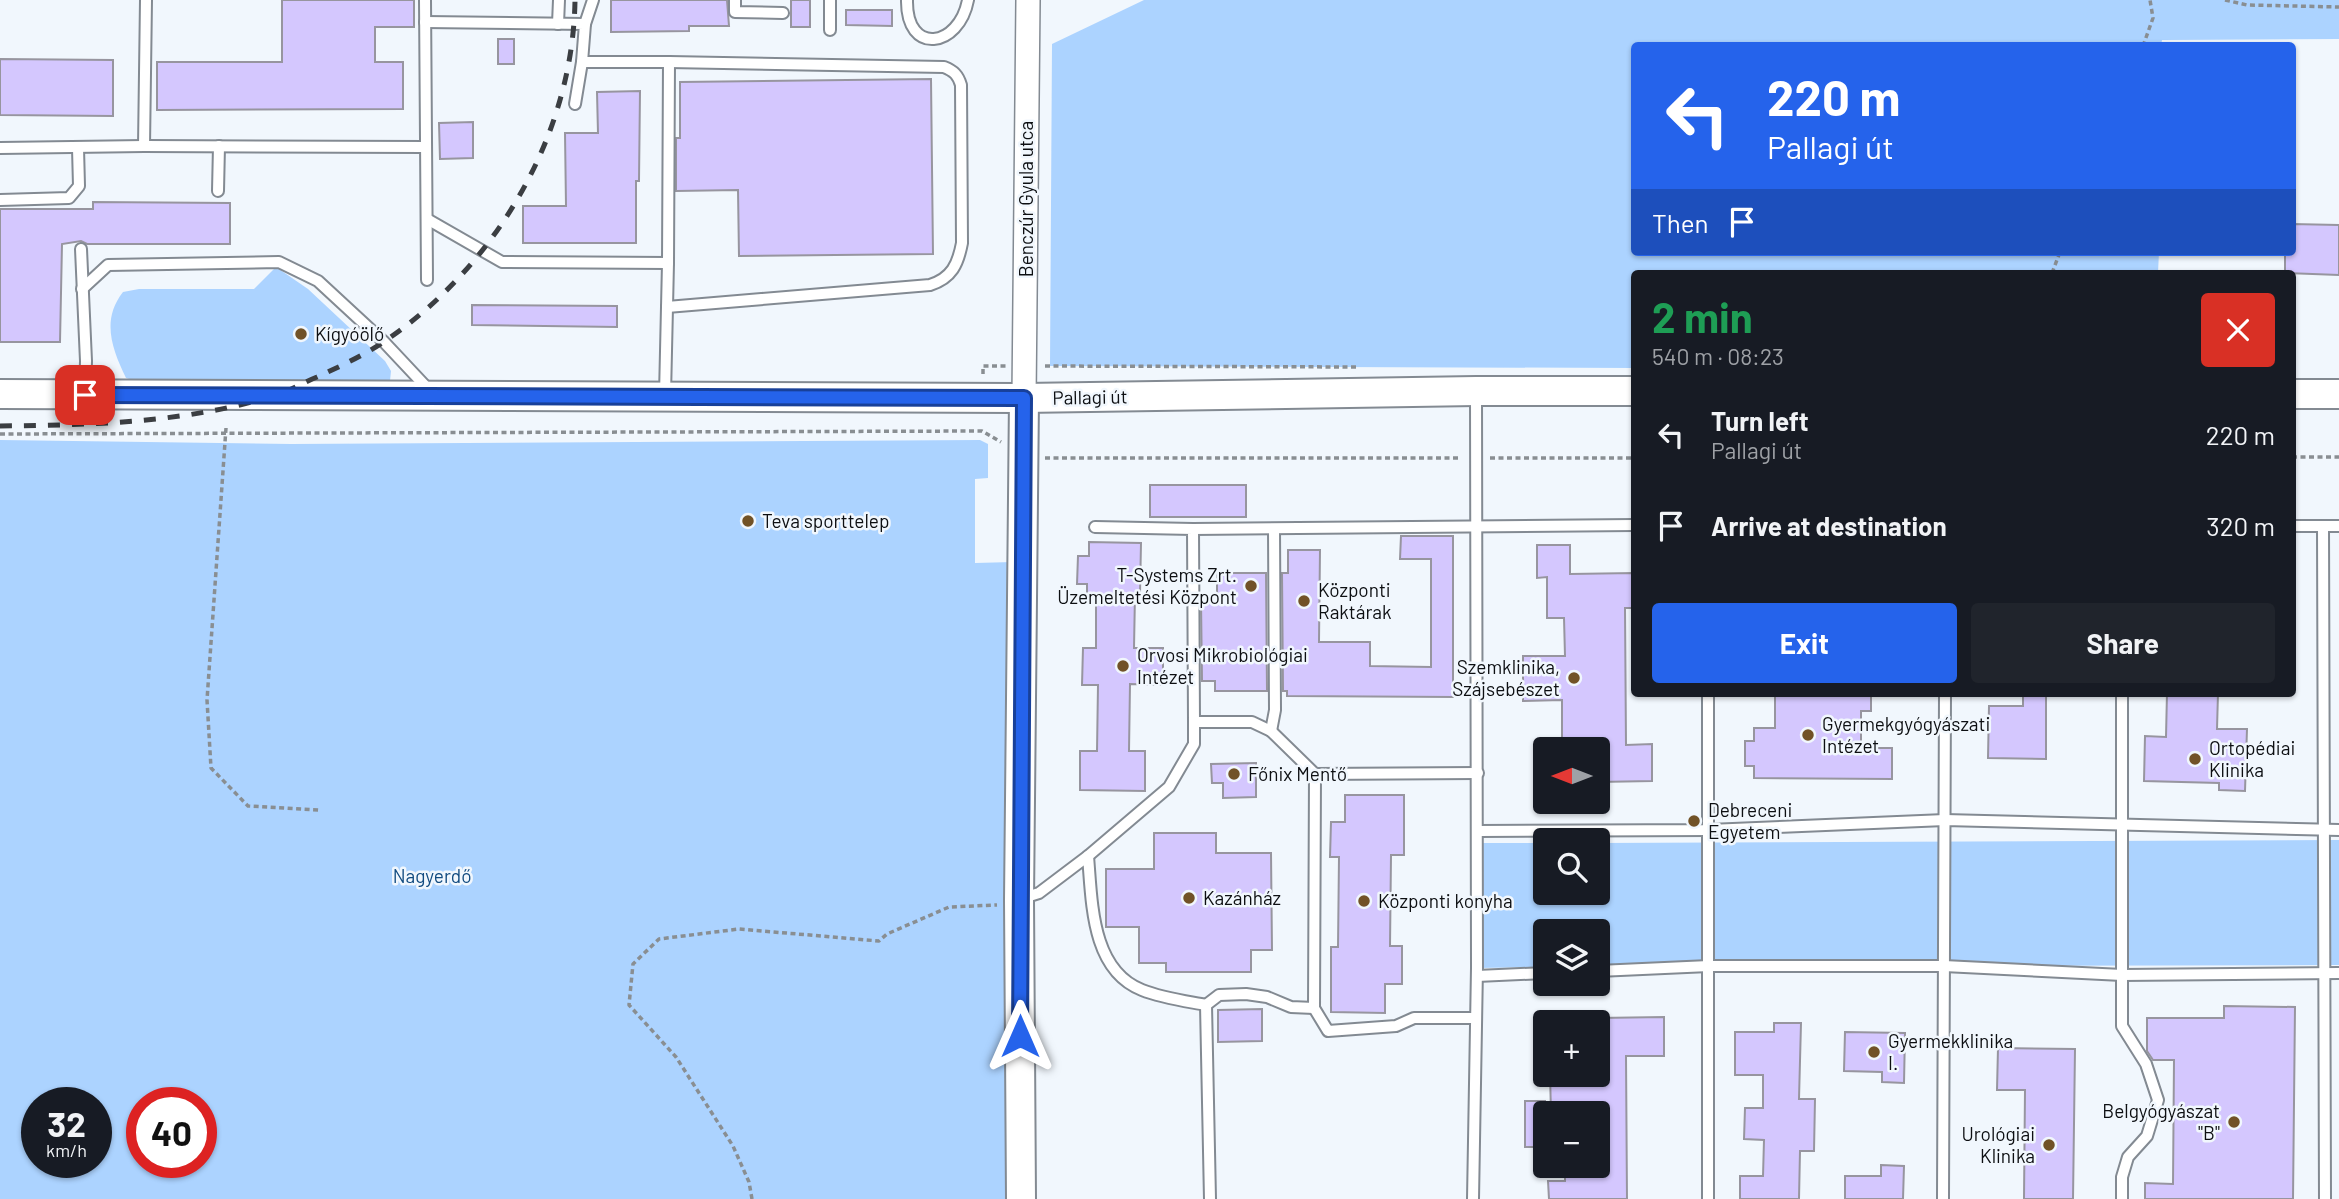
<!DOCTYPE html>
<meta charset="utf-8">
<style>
body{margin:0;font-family:Barlow,sans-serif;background:#20242c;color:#f1f3f6;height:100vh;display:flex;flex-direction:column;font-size:26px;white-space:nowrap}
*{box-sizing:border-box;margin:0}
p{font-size:23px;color:#9ea1a6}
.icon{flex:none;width:38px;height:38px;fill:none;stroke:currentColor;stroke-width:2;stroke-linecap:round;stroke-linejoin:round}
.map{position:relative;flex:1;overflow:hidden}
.panel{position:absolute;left:1631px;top:270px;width:665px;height:427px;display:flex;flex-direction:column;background:#171b24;border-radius:7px;box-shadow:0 2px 5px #0004}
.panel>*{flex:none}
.guide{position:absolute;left:1631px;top:42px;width:665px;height:214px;border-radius:7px;box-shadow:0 2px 5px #0004;background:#2563eb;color:#fff;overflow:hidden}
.needle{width:46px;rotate:270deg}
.fabs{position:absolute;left:1533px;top:737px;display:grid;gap:14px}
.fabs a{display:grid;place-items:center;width:77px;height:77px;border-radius:7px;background:#171b24;box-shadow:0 2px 5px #0004;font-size:35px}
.speed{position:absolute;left:21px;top:1087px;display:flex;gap:14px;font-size:35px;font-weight:700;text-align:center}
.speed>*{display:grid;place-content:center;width:91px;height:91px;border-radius:50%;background:#171b24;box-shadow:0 2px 5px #0004;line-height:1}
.speed small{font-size:18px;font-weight:400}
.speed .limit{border:10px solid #d22;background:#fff;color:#111}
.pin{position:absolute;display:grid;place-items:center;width:60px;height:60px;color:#fff;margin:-30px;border-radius:14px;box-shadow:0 4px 10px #0006}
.me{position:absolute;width:77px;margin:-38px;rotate:0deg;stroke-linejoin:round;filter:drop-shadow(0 0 5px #0008)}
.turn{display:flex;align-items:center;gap:24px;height:147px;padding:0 21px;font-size:32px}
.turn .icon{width:91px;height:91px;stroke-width:2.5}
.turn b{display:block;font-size:49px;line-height:60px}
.then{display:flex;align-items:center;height:66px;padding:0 21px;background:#0003;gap:14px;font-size:26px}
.round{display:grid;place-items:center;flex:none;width:74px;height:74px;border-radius:7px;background:#20242c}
.headline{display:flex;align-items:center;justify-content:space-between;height:119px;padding:0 21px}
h1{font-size:42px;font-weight:700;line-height:52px;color:#1e9e55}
.action{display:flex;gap:14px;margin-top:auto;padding:14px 21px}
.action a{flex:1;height:80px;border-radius:7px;background:#2563eb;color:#fff;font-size:28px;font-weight:700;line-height:80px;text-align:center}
.action a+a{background:#20242c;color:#f1f3f6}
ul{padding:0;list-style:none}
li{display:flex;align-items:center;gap:21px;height:91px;padding:0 21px}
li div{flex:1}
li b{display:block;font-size:26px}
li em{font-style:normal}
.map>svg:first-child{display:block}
.green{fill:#acd3ff;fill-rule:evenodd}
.building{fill:#d4c7fe;stroke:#97959f;stroke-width:2}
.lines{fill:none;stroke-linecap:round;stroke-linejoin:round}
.service-casing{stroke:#838a92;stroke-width:14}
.minor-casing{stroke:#838a92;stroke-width:26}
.tertiary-casing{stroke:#838a92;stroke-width:32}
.path{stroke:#898e92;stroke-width:3.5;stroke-dasharray:5 3.5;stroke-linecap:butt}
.service{stroke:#fff;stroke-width:10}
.minor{stroke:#fff;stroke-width:23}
.tertiary{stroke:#fff;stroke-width:28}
.rail{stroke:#3b3e42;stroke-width:5;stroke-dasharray:12 12;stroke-linecap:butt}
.route-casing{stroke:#184099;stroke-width:18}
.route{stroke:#2563eb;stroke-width:12}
.poi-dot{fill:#715227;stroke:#f1f7fd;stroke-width:2.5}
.labels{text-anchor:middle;stroke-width:5;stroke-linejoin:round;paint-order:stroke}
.street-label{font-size:19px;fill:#0d0f12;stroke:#f1f7fd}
.poi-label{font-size:19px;fill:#0d0f12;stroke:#f1f7fd;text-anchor:start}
.park-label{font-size:19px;fill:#114b80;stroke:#f1f7fd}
</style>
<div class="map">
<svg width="2339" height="1199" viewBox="0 0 2339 1199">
<rect width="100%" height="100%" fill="#f1f7fd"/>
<!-- green -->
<g class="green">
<path d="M1144,0H2339V39L2162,40L2161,46H1634V252H2159L2158,273H1634V368L1050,366L1052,44Z"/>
<path d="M276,267L308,289L385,361L391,371L390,381L384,385L135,381L126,378C112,349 101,320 123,292L139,289H254Z"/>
<path d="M0,440L291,444L980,440L988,444V478L975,479V563L1013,562L1010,1199H0ZM37,1102H96V1162H37ZM142,1102H201V1162H142Z"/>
<path d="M2339,840V965L1598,967V931H1545V967L1477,968V843H1545V892H1598V843Z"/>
</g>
<!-- building -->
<g class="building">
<path d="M282,0H414V27H375V62H403V109L157,110V62H282Z"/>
<path d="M611,0H727L729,26H689V31L611,32Z"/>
<rect x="791" y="0" width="19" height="27"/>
<path d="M846,10H892V26L846,25Z"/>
<rect x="498" y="39" width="16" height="25"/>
<path d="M0,59L113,60V116L0,115Z"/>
<path d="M931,79L933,254L739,256L738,190L676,191V138H680V82Z"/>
<path d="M640,91L639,181H636V243H523V206H566L565,133H598L597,92Z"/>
<path d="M473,122V158L440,159L439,123Z"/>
<path d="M93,202L230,203V244H87L81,241L62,244L60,342H0V209H93Z"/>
<path d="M2292,224L2339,225V275L2285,273V252H2292Z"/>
<path d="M472,305L617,306V327L472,325Z"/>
<rect x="1150" y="485" width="96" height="32"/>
<path d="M1401,536H1453V697L1287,696V691H1283L1282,573H1288V550H1320L1319,642H1370V666L1431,667V559H1400Z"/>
<path d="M1089,542L1141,543L1140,594H1135L1134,648H1163V685L1130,684L1129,751H1145V791L1080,790V751H1097L1098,685H1082L1083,648H1096V595H1087V584H1077L1078,556H1089Z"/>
<path d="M1537,545H1570V574L1634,573V608H1625L1626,745L1652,744V781L1598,782V749H1562V700L1523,701V656H1565L1564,618H1547V577L1537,578Z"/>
<path d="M1217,573H1266L1267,691H1215V681H1202L1201,601H1217Z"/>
<path d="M1775,693H1871V711H1861V748H1892V779L1754,778V766H1745V741H1754V728H1775Z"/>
<path d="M2023,693H2046V759L1988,758L1989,706H2023Z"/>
<path d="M2167,693H2218L2217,729H2247L2245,791L2219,790V783L2144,781L2145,736L2166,737Z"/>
<path d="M1256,763V797L1223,798V783H1212L1211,764Z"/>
<path d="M1345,795H1404V855H1391L1390,946H1402V984H1385V1013L1331,1012V947H1338L1339,857H1330L1331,822H1345Z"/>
<path d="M1154,833H1216V853H1271L1272,950H1251V972H1166V963H1139V927H1106V869H1154Z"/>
<path d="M2224,1006L2295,1007L2293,1199H2145V1183L2173,1184L2174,1060H2153L2147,1051V1018H2224Z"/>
<path d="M1262,1009V1041L1218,1042V1010Z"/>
<path d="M1664,1017V1056H1626L1627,1199H1549L1548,1181H1565V1166H1598V1113H1551L1550,1074H1598V1018Z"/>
<path d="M1774,1023H1801L1799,1099H1815L1814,1151H1800L1799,1199H1740V1176H1763L1764,1140L1744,1139L1745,1108H1763V1075H1735V1032H1774Z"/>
<path d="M1845,1032L1905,1033L1904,1083L1882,1082V1072L1844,1071Z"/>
<path d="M1998,1048L2075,1049L2073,1199H2024L2025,1090H1997Z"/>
<rect x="1525" y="1101" width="20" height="46"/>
<path d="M1881,1165L1904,1166L1903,1199H1845V1176H1881Z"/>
</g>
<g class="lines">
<!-- service casing -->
<g class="service-casing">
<g id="service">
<path d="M425,0L427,280"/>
<path d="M735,0V12L783,13"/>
<path d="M830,0V30"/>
<path d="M907,0C906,56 959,48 968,0"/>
<path d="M425,22L585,24L582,62H669L668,263L502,262L427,219"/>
<path d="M558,24L559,0"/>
<path d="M585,24L593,0"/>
<path d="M575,104L582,62"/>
<path d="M144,146L146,0"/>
<path d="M0,148L144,146L426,147"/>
<path d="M218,191L219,146"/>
<path d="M0,200L69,198L79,186L78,148"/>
<path d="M81,249L86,361L85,392"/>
<path d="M82,289L108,265L279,262L318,281L384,342L430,391"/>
<path d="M667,307L930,285C952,278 958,264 962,243L961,85C958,75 954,71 944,67L669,62"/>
<path d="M665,395L668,263"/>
<path d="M2292,526H2339"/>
<path d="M2323,526L2325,1199"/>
<path d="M1095,527L1193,529L1194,722H1252L1271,731L1315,774"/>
<path d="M1193,529L1634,525"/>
<path d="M1271,731L1275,710L1274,529"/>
<path d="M1478,831L1709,830L1945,820L2339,830"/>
<path d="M1088,856C1092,902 1091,970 1142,990C1162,998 1185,1001 1206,1005"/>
<path d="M1020,899L1039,893L1088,856L1169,787L1194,744V722"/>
<path d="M1598,971L1709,966H1944L2122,975L2339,973"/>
<path d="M1477,976L1545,973"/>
<path d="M1314,1008L1328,1031L1396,1026L1414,1018H1476"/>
<path d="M1210,1199L1206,1005L1219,995L1246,994L1267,997L1291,1007L1314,1008L1315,774L1478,773"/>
<path d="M1473,1199L1477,968L1476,393"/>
<path d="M1708,1199V693"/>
<path d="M1943,1199L1945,693"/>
<path d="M2122,1199V1177L2128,1157L2147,1136L2158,1100L2146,1064L2122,1026V693"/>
</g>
</g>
<!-- minor casing -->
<g class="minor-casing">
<path id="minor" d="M1024,398L1028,0"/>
</g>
<!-- tertiary casing -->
<g class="tertiary-casing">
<g id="tertiary">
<path d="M0,394L1024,398L1476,391H1634"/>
<path d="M2292,394H2339"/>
<path d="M1021,1199L1019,900L1024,398"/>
</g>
</g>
<!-- path -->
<g class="path">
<path d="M2225,0L2247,5L2339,7"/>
<path d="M2143,46L2153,18L2150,0"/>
<path d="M2052,273L2060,252"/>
<path d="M1045,366L1356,367"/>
<path d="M983,374V366H1006"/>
<path d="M226,428L207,700L211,768L248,806L319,810"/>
<path d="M0,434L982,431L1001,442"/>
<path d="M2292,457H2339"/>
<path d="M1045,458H1461"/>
<path d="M1490,458H1634"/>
<path d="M752,1199L749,1182L733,1146L676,1057L629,1005L633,964L659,939L739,929L879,941L887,934L949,907L997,905"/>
</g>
<!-- service -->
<use href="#service" class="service"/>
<!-- minor -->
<use href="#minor" class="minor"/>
<!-- tertiary -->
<use href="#tertiary" class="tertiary"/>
<!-- rail -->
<path class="rail" d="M0,426C91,425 185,423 273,396C288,392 302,383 317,377C339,367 362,356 382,343C495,268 573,136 575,0"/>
</g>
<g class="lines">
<!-- route casing -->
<g class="route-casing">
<path id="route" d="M85,395L1024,398L1020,1036"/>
</g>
<!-- route -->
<use href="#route" class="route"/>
</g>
<!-- markers -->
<g class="poi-dot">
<circle cx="301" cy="334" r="7"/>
<circle cx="748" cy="521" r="7"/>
<circle cx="1251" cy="586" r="7"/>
<circle cx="1304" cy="601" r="7"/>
<circle cx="1123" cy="666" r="7"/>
<circle cx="1574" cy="678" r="7"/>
<circle cx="1808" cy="735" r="7"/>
<circle cx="2195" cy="759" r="7"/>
<circle cx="1234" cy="774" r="7"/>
<circle cx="1694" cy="821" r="7"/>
<circle cx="1189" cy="898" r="7"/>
<circle cx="1364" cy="901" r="7"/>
<circle cx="1874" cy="1052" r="7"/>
<circle cx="2234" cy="1122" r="7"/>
<circle cx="2049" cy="1145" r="7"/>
</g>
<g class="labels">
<!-- street labels -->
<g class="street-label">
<text transform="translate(1026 199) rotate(-90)" y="7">Benczúr Gyula utca</text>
<text transform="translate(1090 397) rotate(-1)" y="7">Pallagi út</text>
</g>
<!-- poi labels -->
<g class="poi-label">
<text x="315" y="341">Kígyóölő</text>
<text x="762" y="528">Teva sporttelep</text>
<text x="1237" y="582" text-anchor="end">T-Systems Zrt.<tspan x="1237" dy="22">Üzemeltetési Központ</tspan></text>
<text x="1318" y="597">Központi<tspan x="1318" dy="22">Raktárak</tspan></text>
<text x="1137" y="662">Orvosi Mikrobiológiai<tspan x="1137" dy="22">Intézet</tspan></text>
<text x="1560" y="674" text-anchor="end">Szemklinika,<tspan x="1560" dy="22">Szájsebészet</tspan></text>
<text x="1822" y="731">Gyermekgyógyászati<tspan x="1822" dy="22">Intézet</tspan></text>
<text x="2209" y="755">Ortopédiai<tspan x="2209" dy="22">Klinika</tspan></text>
<text x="1248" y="781">Főnix Mentő</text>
<text x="1708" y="817">Debreceni<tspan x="1708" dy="22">Egyetem</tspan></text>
<text x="1203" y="905">Kazánház</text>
<text x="1378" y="908">Központi konyha</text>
<text x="1888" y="1048">Gyermekklinika<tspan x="1888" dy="22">I.</tspan></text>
<text x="2220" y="1118" text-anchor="end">Belgyógyászat<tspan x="2220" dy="22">"B"</tspan></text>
<text x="2035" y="1141" text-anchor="end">Urológiai<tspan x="2035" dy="22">Klinika</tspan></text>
</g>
<!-- park labels -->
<g class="park-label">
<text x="432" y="883">Nagyerdő</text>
</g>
</g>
</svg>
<div class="fabs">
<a><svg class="needle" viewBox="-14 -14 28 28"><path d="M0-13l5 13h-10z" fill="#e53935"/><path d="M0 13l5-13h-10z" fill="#9ea1a6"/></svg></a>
<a><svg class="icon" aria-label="search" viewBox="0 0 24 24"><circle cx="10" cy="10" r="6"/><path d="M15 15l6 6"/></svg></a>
<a><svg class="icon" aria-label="layers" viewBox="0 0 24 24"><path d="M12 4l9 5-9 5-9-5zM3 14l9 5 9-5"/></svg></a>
<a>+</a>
<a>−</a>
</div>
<div class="speed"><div>32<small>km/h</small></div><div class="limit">40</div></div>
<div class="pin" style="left:85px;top:395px;background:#d93025"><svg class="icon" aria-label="arrive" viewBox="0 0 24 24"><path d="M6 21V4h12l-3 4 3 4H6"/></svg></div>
<svg class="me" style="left:1020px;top:1036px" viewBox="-20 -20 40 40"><path d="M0-17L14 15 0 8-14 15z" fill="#2563eb" stroke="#fff" stroke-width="4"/></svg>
<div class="guide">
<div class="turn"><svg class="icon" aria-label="left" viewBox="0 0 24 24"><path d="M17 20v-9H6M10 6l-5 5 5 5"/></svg><div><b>220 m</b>Pallagi út</div></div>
<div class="then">Then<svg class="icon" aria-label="arrive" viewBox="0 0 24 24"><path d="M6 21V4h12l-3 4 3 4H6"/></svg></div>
</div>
<section class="panel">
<div class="headline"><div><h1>2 min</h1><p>540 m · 08:23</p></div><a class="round" style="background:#d93025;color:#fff"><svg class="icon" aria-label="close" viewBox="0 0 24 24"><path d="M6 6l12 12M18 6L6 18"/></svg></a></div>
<ul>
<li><svg class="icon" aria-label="left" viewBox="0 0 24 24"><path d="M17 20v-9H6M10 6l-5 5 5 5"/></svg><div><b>Turn left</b><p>Pallagi út</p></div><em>220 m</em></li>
<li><svg class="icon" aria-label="arrive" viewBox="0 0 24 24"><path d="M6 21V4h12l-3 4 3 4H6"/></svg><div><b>Arrive at destination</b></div><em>320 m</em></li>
</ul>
<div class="action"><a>Exit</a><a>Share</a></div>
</section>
</div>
